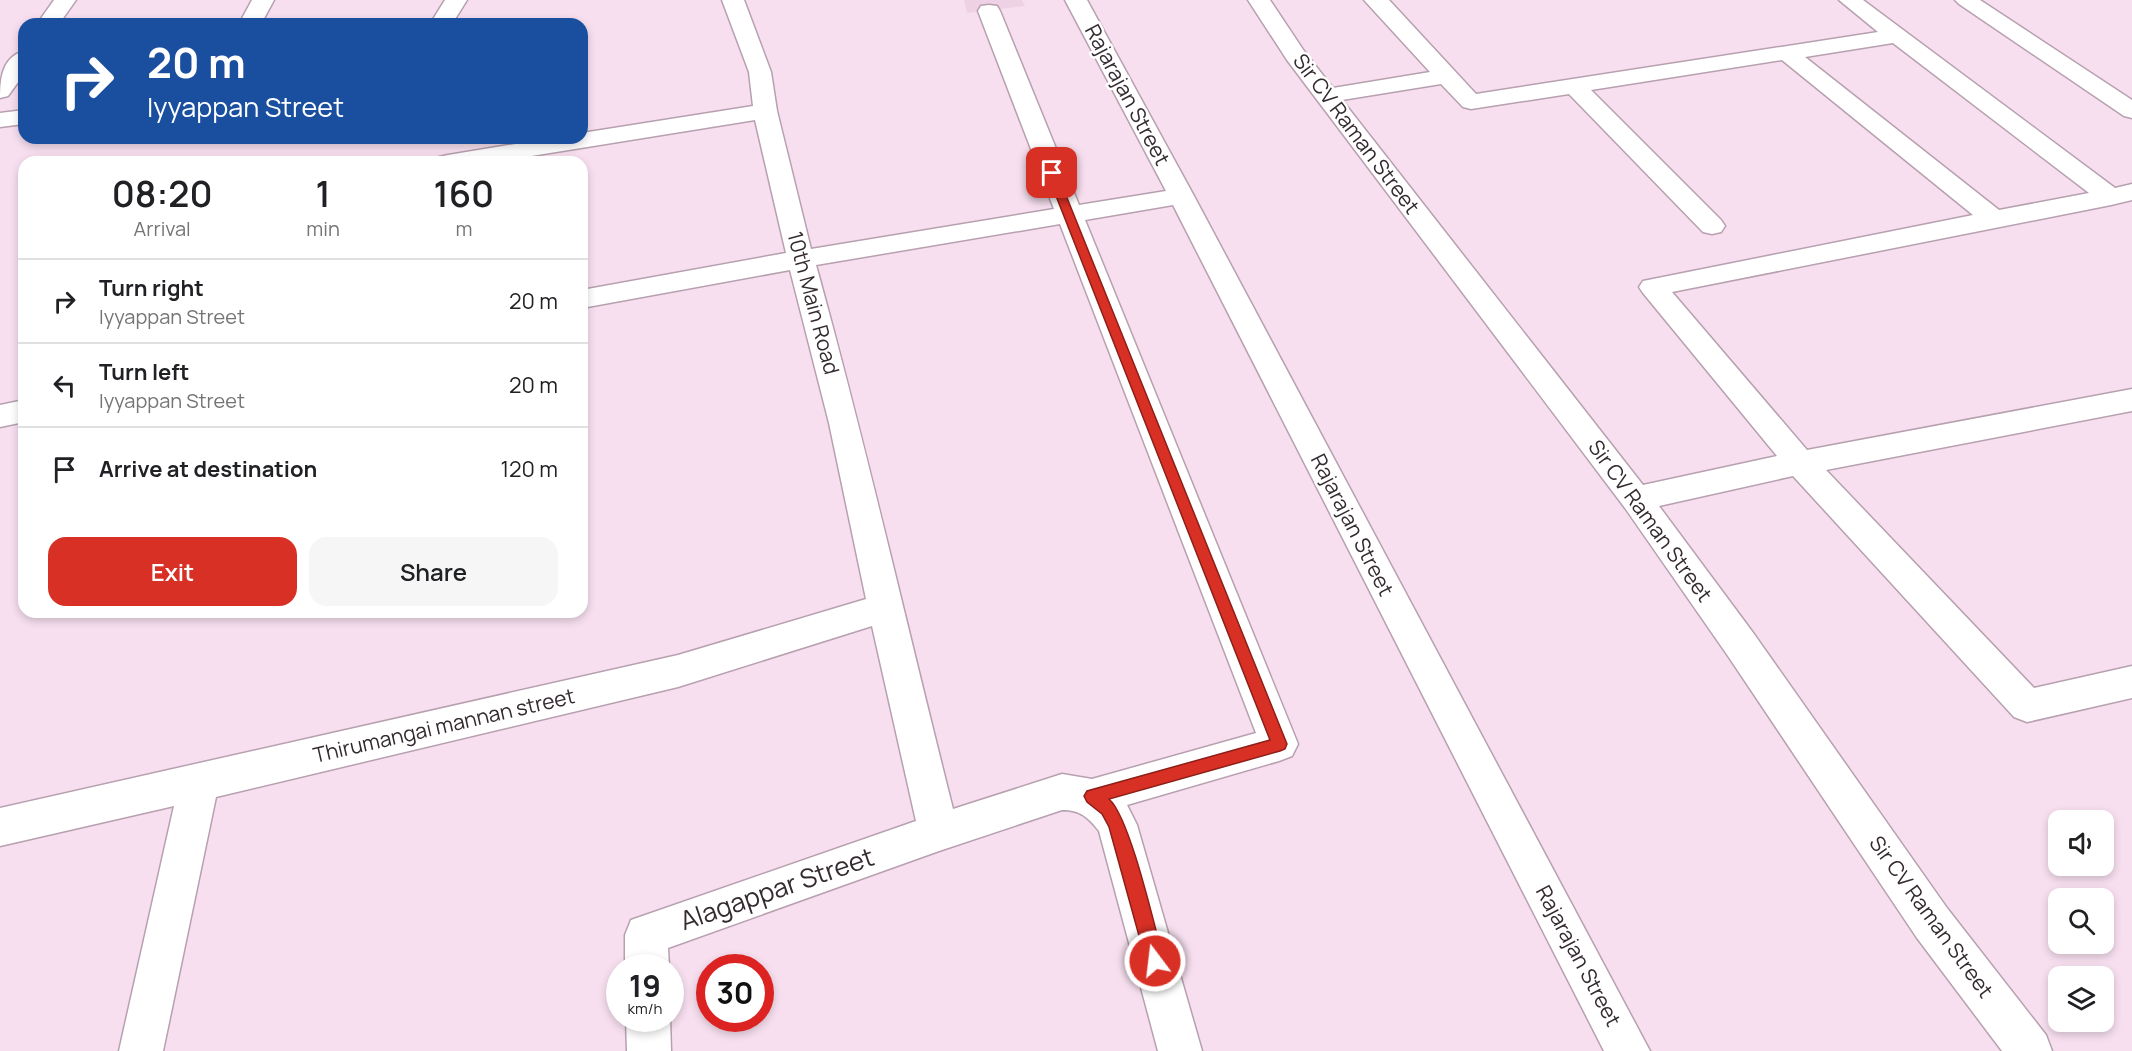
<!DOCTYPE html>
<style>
body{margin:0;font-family:Manrope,sans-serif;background:#f6f6f6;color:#202124;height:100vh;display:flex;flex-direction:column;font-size:22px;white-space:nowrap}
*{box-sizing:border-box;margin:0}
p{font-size:20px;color:#757577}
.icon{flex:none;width:33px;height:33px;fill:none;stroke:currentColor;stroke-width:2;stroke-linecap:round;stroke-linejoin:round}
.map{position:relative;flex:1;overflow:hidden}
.details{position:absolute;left:18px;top:156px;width:570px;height:462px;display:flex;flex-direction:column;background:#fff;border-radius:18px;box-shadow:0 3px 9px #0003}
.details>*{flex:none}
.top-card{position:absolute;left:18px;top:18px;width:570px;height:126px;border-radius:18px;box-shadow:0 3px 9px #0003;background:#1a4fa0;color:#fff;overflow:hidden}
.buttons{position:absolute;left:2048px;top:810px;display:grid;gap:12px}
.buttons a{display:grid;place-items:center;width:66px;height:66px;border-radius:12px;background:#fff;box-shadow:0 3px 9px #0003;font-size:30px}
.speed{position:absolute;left:606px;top:954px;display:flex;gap:12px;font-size:30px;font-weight:700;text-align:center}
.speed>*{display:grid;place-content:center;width:78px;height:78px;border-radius:50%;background:#fff;box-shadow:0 3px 9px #0003;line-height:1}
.speed small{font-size:15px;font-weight:400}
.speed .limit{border:9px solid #d22;background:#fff;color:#111}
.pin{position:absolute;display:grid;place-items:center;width:51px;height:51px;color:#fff;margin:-26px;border-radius:12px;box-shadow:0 3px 9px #0006}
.me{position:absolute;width:66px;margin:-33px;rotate:345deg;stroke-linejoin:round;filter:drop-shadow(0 0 4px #0008)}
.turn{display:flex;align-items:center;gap:21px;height:126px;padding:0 30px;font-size:27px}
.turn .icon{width:78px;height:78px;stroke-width:2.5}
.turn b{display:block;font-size:42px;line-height:51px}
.eta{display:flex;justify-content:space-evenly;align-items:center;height:102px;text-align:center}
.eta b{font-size:36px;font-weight:600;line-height:42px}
.primary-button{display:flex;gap:12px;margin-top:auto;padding:12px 30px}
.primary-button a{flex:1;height:69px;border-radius:18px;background:#d93025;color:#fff;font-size:24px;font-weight:600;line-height:69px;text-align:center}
.primary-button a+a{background:#f6f6f6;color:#202124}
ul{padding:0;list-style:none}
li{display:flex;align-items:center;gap:18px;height:84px;padding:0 30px;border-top:2px solid #e0e0e0}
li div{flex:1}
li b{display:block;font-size:22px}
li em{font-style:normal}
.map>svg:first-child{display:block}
.built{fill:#eed1e4}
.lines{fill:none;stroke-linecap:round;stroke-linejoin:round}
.minor-casing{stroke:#b7a0af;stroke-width:3}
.minor{fill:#fff;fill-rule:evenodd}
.route{fill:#d93025;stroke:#8d1f18;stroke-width:1.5}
.labels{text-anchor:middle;stroke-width:5;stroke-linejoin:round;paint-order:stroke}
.street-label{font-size:21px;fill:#342b31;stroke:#fff}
.near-street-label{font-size:26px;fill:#342b31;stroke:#fff}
</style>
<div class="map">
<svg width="2132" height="1051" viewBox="0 0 2132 1051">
<rect width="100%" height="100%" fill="#f7dfef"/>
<!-- built -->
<path class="built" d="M964,0H1022L1025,6L967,13Z"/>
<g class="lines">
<!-- minor casing -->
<g class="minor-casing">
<g id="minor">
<path d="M54,0H76L59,24H37Z"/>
<path d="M252,0H274L261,24H239Z"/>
<path d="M445,0H467L452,24H430Z"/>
<path d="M722,0H744L771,72L777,111L811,249L1054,209L978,11L981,6L989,5L997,6L1000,11L1079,205L1166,191L1065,0H1087L1194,196L1650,1051H1604L1173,205L1085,220L1298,744L1292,756L1279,761L1127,805L1137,825L1202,1051H1158L1099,831C1088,817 1080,810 1062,810L939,851L668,948L669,968H625V935L631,920L916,821L872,626L678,687L216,797L163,1051H119L174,806L0,846V808L678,655L866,599L829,423L790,270L582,308V290L786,253L755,120L494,162H436L439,157L448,155L552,138H582V133L753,106L749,72ZM1060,224L1256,733L1092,779L1062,774L953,809C907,627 866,445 816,265Z"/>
<path d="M1248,0H1270L1304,51L1333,88L1430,72L1364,0H1389L1476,94L1878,32L1839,0H1863L2115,188L2132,184V200L2111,205L1672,292L1807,450L2132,389V411L1826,470L2034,688L2132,666V698L2027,722L2014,717L1793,476L1659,506L1754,634L1947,908L2046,1035L2052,1051H2002L1917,938L1728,656L1625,508L1287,60ZM1893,43L2089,193L1999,210L1805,57ZM1782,60L1973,215L1643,281L1639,287L1643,293L1777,456L1643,485L1342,100L1441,84L1463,107L1471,109L1569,94L1703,232L1712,234L1721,232L1725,226L1721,220L1591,90Z"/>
<path d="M1955,0H1980L2132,100V118L2124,116L1959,4Z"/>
<path d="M24,51V74L8,96L0,98C0,79 2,57 24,51Z"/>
<path d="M24,110V124L0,127V113Z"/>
<path d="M24,400V422L0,427V405Z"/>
<path d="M626,1018H670L671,1051H627Z"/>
</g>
</g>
<!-- minor -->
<use href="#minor" class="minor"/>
</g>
<!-- route -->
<path class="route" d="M1052,170L1057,173L1287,744L1285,749L1280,751L1109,799C1130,817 1155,929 1164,961L1161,967L1155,969L1148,967L1146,961L1109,827L1102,814L1087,802L1084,796L1087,791L1270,740L1047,173Z"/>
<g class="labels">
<!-- street labels -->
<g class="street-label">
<text transform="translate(1127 95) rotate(62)" y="7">Rajarajan Street</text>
<text transform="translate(1356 134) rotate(53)" y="7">Sir CV Raman Street</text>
<text transform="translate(813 303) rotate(75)" y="7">10th Main Road</text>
<text transform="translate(1650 521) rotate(54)" y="7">Sir CV Raman Street</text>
<text transform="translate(1352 525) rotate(63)" y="7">Rajarajan Street</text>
<text transform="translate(444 726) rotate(-13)" y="7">Thirumangai mannan street</text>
<text transform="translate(1931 917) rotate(54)" y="7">Sir CV Raman Street</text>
<text transform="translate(1578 956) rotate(62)" y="7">Rajarajan Street</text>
</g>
<!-- near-street labels -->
<g class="near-street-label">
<text transform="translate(777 889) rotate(-19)" y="9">Alagappar Street</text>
</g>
</g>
</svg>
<div class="buttons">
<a><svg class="icon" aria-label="sound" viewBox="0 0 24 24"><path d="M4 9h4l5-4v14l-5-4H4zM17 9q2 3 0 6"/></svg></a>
<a><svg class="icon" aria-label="search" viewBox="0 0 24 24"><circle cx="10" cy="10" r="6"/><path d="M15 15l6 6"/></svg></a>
<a><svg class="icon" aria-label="layers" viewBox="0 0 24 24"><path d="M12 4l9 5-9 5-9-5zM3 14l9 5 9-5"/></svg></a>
</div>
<div class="speed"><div>19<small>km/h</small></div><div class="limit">30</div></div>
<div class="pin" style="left:1052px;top:173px;background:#d93025"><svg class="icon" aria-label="arrive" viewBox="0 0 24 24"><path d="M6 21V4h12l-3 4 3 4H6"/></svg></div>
<svg class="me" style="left:1155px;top:961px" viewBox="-20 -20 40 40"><circle r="17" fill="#d93025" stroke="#fff" stroke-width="3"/><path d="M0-11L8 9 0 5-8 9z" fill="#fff"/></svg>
<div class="top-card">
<div class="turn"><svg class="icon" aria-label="right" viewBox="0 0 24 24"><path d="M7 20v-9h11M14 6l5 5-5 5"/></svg><div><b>20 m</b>Iyyappan Street</div></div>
</div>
<section class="details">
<div class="eta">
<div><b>08:20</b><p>Arrival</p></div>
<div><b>1</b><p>min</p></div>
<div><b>160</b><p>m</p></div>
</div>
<ul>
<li><svg class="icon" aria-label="right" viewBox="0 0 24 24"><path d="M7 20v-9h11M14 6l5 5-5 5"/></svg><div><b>Turn right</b><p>Iyyappan Street</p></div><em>20 m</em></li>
<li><svg class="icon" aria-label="left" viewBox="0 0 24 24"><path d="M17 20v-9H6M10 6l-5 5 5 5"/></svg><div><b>Turn left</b><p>Iyyappan Street</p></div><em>20 m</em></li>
<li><svg class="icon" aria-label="arrive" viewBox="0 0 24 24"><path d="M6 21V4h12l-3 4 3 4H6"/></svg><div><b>Arrive at destination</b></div><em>120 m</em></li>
</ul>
<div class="primary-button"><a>Exit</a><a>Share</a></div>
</section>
</div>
